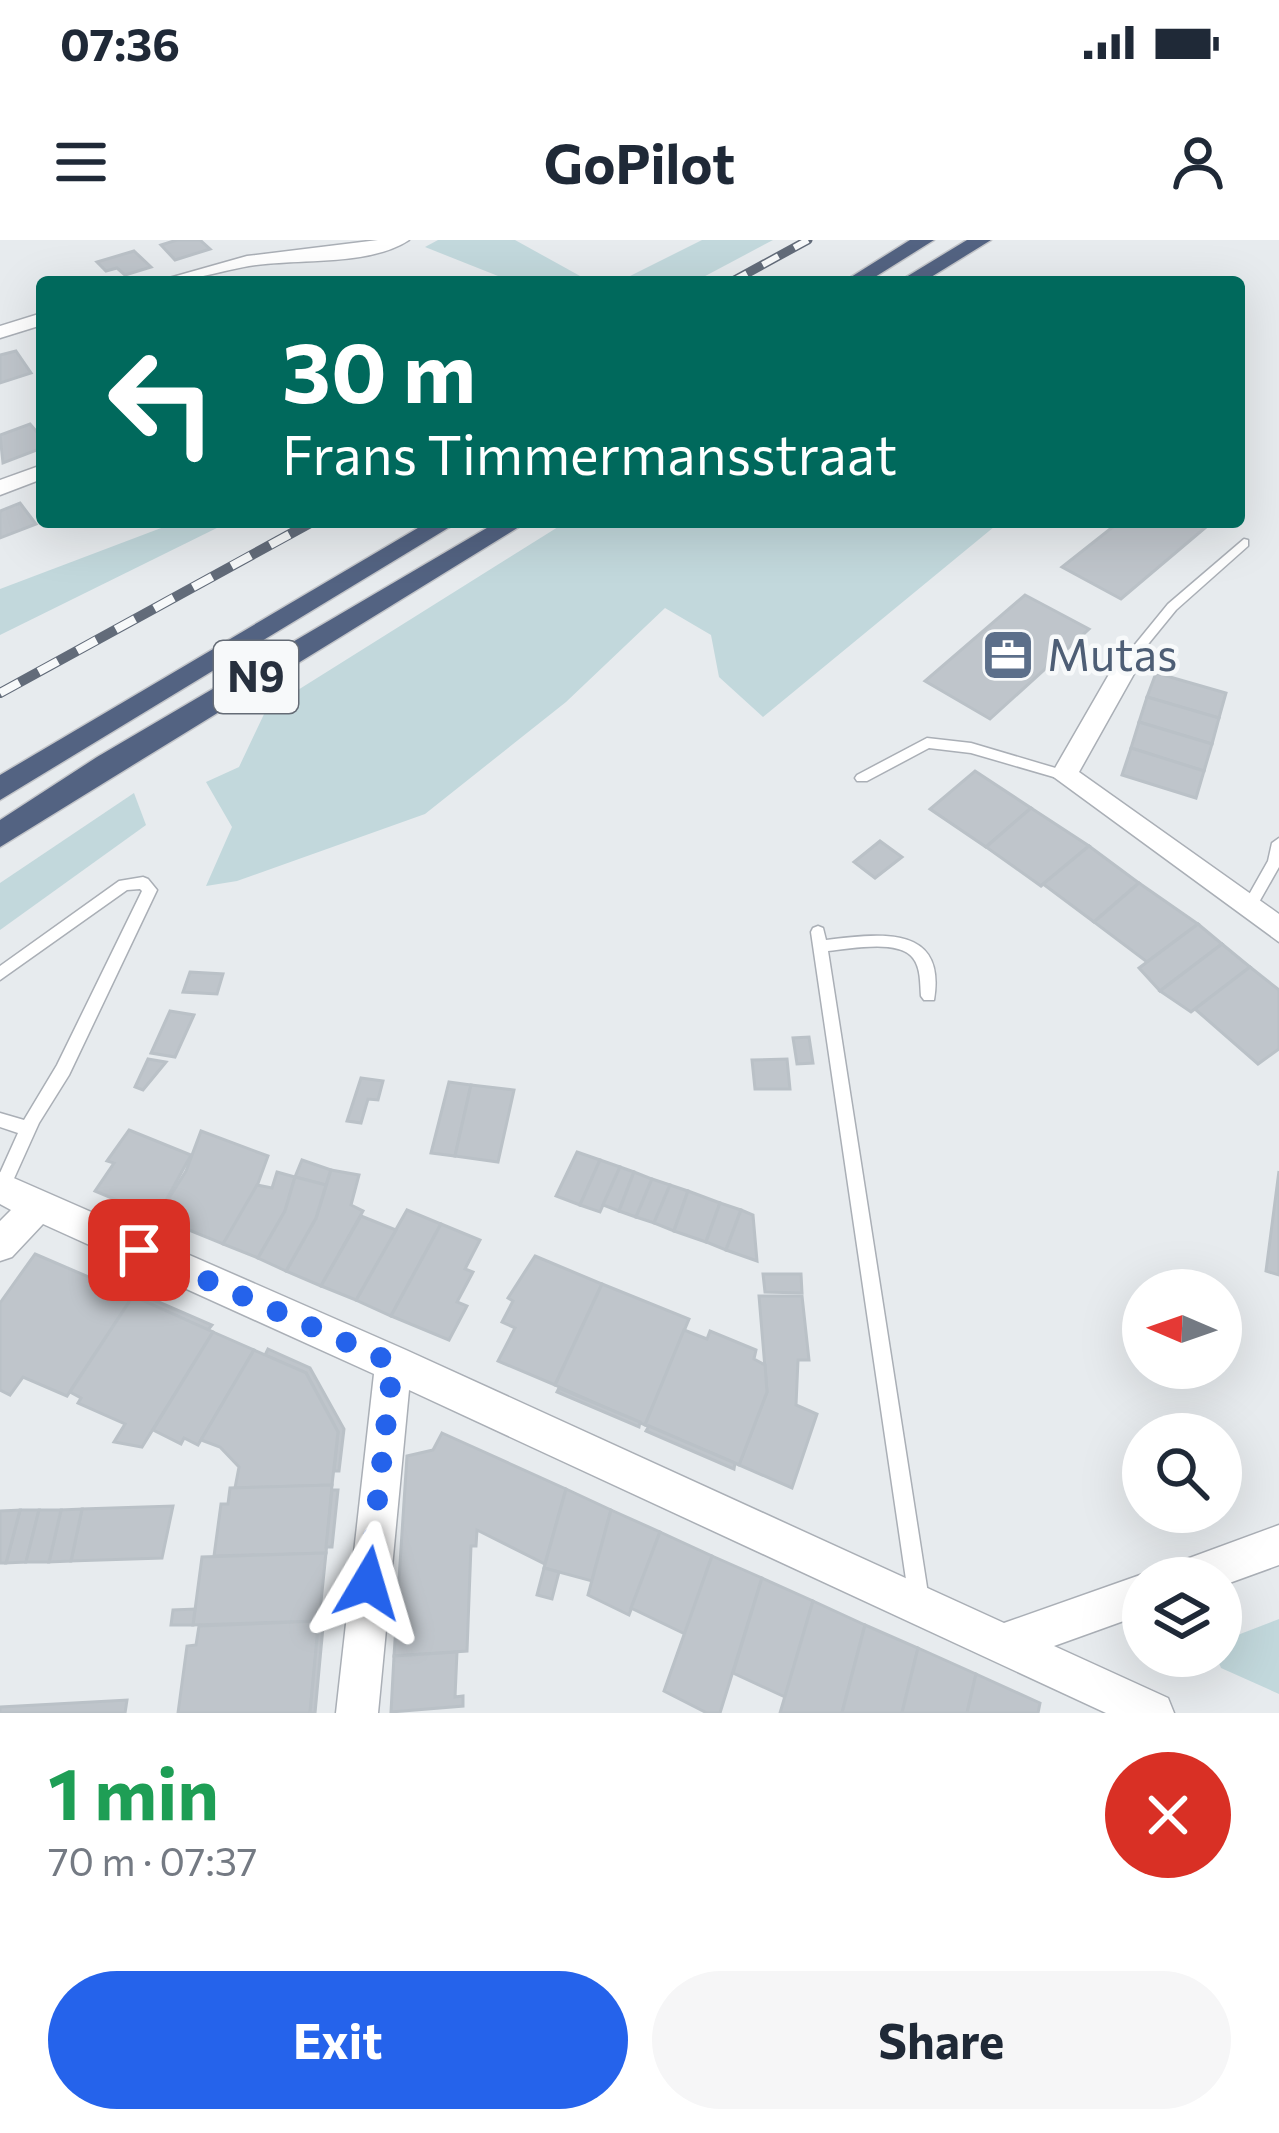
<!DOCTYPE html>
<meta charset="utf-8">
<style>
body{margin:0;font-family:Commissioner,sans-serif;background:#f6f6f7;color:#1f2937;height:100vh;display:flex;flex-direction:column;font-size:45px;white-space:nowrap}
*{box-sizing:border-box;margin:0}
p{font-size:39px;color:#747a83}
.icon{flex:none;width:66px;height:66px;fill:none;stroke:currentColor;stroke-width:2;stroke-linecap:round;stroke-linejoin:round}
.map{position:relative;height:1473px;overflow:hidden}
.sheet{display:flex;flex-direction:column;background:#fff;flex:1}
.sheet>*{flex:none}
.top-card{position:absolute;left:36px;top:36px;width:1209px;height:252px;border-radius:12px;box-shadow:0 12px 48px #0002;background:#00695c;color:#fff;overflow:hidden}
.needle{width:78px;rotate:272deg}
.controls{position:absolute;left:1122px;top:1029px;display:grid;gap:24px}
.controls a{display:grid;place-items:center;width:120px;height:120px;border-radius:50%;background:#fff;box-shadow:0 12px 48px #0002;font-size:60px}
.pin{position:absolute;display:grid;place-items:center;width:102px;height:102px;color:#fff;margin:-51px;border-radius:24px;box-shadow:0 6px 18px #0006}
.me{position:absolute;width:132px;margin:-66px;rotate:7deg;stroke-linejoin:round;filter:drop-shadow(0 0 9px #0008)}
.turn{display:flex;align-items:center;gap:42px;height:252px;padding:0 48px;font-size:54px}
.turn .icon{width:156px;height:156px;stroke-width:2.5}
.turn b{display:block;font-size:84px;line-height:102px}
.round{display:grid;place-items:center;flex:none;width:126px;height:126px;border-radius:63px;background:#f6f6f7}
.headline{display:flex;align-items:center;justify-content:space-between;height:204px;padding:0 48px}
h1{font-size:72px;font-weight:700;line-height:90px;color:#1e9e55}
.button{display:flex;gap:24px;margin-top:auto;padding:24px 48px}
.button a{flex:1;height:138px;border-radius:72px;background:#2563eb;color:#fff;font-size:48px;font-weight:700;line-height:138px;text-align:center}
.button a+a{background:#f6f6f7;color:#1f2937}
.status{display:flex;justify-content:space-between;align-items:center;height:84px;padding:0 60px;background:#fff;direction:ltr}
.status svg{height:33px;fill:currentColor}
header{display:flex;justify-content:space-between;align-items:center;height:156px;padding:0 48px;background:#fff;font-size:54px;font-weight:700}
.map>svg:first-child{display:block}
.green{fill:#c2d8dc}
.building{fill:#bfc5cb;stroke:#bac1c7;stroke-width:3}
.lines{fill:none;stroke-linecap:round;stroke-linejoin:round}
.service-casing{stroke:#aaafb6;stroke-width:3}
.minor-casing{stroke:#aaafb6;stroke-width:3}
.trunk-casing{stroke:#c3c5c9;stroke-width:3}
.service{fill:#fff;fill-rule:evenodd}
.minor{fill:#fff;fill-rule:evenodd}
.trunk{fill:#536382;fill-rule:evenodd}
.rail-far1-casing{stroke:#626b79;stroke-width:9}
.rail-casing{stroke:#626b79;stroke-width:10}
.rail-far1{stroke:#f7f9fa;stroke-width:6;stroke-dasharray:18;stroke-linecap:butt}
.rail{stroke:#f7f9fa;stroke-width:8;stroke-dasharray:22;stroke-linecap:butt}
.route{stroke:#2563eb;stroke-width:21;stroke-dasharray:0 37.8}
.labels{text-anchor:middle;stroke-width:9;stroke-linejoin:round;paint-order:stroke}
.shield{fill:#f7f9fa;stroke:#656c76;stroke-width:3}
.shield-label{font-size:42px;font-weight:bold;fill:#27303e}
.service-label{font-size:45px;fill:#4e5e75;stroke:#f7f9fa;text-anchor:start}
</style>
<div class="status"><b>07:36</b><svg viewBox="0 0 49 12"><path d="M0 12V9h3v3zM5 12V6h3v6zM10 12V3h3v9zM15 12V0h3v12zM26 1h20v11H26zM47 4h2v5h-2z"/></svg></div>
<header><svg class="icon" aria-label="menu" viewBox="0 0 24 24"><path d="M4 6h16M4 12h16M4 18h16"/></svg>GoPilot<svg class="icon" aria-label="person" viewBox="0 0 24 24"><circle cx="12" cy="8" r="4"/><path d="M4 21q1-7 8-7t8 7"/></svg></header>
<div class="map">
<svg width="1279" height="1473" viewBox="0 0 1279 1473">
<rect width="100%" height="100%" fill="#e7ebee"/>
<!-- green -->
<g class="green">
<path d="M438,0H515L591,42H513L425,7Z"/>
<path d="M702,0H773L694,42H618Z"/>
<path d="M177,282H229L0,395V349Z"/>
<path d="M566,282H1000L763,477L719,437L711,395L665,368L566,462L425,574L237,641L206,646L232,587L206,542L239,527L266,470Z"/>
<path d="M134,553L146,585L0,690V643Z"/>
<path d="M1279,1379V1454L1221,1428L1216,1416H1221L1222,1401Z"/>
</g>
<!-- building -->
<g class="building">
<path d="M177,0H200L210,9L175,20L161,5Z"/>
<path d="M134,11L151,27L125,35L117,28L106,31L97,22Z"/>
<path d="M16,111L31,133L0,143V115Z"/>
<path d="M30,184L42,198V208L3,223L0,195Z"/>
<path d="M20,263L36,284L0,298V271Z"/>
<path d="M1119,282H1212L1121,359L1062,327Z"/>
<path d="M1025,355L1089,389L990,479L925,441Z"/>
<path d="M1156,433L1226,453L1219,478L1147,457Z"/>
<path d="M1147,457L1219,478L1212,504L1139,482Z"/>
<path d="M1139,482L1212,504L1204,531L1131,508Z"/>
<path d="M1131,508L1204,531L1196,558L1122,535Z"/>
<path d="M975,531L1031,568L986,607L930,569Z"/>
<path d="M1031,568L1089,606L1041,646L986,607Z"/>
<path d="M880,601L902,617L875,638L854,622Z"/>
<path d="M1089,606L1139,643L1094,682L1043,644Z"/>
<path d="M1139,643L1198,684L1147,722L1094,682Z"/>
<path d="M1198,684L1222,704L1160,751L1139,728Z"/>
<path d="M1222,704L1250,727L1191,772L1160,751Z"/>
<path d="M1250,727L1279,750V809L1258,824L1195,769Z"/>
<path d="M190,732L223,734L217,754L183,752Z"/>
<path d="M170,771L194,775L175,817L151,813Z"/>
<path d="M809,797L813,823L797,824L793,798Z"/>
<path d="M148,819L166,822L143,850L135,847Z"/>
<path d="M787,819L790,849H755L752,820Z"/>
<path d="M361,838L383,841L378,860L368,859L361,883L347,881Z"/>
<path d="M449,842L471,845L455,916L431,913Z"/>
<path d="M471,845L514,850L498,922L455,916Z"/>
<path d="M129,890L191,915L157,977L95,951L114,923L107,921Z"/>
<path d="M201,891L268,916L253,957L223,1004L157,977L186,931Z"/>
<path d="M577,912L600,920L580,965L556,956Z"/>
<path d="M302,920L331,930L326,945L295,937Z"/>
<path d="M600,920L620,927L600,972L580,965Z"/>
<path d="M620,927L634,932L619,971L603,965Z"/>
<path d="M331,930L359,935L351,965L363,971L321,1046L286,1031L316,978Z"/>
<path d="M1279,931V1035L1266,1031Z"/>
<path d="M277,932L295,937L285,971L258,1018L223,1004L257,945L272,948Z"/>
<path d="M634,932L652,939L636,977L619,971Z"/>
<path d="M295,937L326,945L316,978L286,1031L258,1018L285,971Z"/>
<path d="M652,939L670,945L654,983L636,977Z"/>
<path d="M670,945L688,951L674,991L654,983Z"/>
<path d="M688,951L720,963L706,1002L674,991Z"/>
<path d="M720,963L741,970L726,1010L706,1002Z"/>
<path d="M407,970L441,984L391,1076L356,1060Z"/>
<path d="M741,970L753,975L757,1021L726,1010Z"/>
<path d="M361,976L396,990L356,1060L321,1046Z"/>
<path d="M441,984L480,1000L465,1029L473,1032L457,1062L467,1066L449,1100L391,1076Z"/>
<path d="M35,1014L133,1056L67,1156L23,1137L10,1155L0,1150V1063Z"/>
<path d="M535,1016L602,1044L555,1145L498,1121L515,1088L502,1082L513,1061L508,1058Z"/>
<path d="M763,1034H801L802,1053L765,1052Z"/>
<path d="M602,1044L689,1079L645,1185L555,1145Z"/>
<path d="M140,1054L212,1085L208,1090L137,1058Z"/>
<path d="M133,1056L213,1092L142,1207L114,1202L125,1184L78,1163L81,1158L70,1152Z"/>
<path d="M759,1056H802L809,1120H798L796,1165L817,1174L792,1248L739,1225L767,1152Z"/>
<path d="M684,1090L707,1099L710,1091L756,1110L754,1119L765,1125L767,1152L739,1225L645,1185Z"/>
<path d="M213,1092L254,1110L198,1205L184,1198L181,1204L153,1190Z"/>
<path d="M268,1109L310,1128L344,1189L339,1231H334L338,1192L306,1133L265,1115Z"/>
<path d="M254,1110L306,1133L338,1192L332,1245L235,1248L239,1227L220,1207L201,1200Z"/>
<path d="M559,1148L640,1182L639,1187L557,1152Z"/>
<path d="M649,1186L735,1223L734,1229L646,1191Z"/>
<path d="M442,1193L566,1249L545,1324L477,1290L476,1306H471L467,1411L394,1416L407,1216L433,1210Z"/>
<path d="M332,1245L326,1313L214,1316L221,1264H228L230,1248Z"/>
<path d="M566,1249L611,1270L592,1341L544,1328Z"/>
<path d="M332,1250H338L332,1307H326Z"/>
<path d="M173,1266L162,1318L71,1321L82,1269Z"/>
<path d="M82,1269L71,1321L49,1322L61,1270Z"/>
<path d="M20,1270H39L26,1322L6,1323Z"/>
<path d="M20,1270L6,1323H0V1271Z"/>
<path d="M39,1270H61L49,1322H26Z"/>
<path d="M611,1270L660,1292L629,1375L588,1355Z"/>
<path d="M660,1292L712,1316L685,1394L631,1368Z"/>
<path d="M326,1313L319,1381L193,1385L202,1317Z"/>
<path d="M712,1316L762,1338L720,1473H707L664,1451Z"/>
<path d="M544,1328L559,1332L552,1359L537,1355Z"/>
<path d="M762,1338L813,1361L785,1457L733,1433Z"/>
<path d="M813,1361L865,1385L842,1473H780Z"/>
<path d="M195,1369L193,1385H171L173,1370Z"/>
<path d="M319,1381L310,1473H178L187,1406L196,1405L199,1386Z"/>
<path d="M865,1385L918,1408L902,1473H842Z"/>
<path d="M318,1387H323L315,1473H310Z"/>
<path d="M918,1408L976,1434L967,1473H902Z"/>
<path d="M457,1412L455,1457L463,1456V1466L391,1472L394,1416Z"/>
<path d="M976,1434L1040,1463L1038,1473H967Z"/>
<path d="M127,1460L125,1473H0V1467Z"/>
</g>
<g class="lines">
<!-- service casing -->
<g class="service-casing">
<g id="service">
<path d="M1244,299L1248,300V306L1176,370L1136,419H1128V413L1168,364Z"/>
<path d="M927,498L971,503L1069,532L1071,535L1064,540L971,513L929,508L867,541H857L855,538L857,535Z"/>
<path d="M1279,598V627L1254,671H1244L1242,667L1268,621L1272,603Z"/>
<path d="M143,637L148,639L157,650L69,835L39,883L7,954L0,956V933L18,893L0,887V873L24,880L57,825L142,651L140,649L127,650L0,740V726L119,641Z"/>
<path d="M818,686L823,688L826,700C878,694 947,683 934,760H924L921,756C920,744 921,728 913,718C899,699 850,709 828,711L929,1360L926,1367L919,1370L912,1367L909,1360L811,692L813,688Z"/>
</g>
</g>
<!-- minor casing -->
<g class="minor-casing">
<g id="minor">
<path d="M378,0H409C368,27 297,18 249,26C216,32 188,42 155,42L247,16Z"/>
<path d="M42,73V85L0,98V86Z"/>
<path d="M42,225V239L0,255V240Z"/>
<path d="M1132,408L1144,416L1079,532L1279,674V702L1051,535L1123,410Z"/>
<path d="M0,932L406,1110L1004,1383L1143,1334L1153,1338H1143V1374L1054,1406L1168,1458L1174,1473H1106L409,1150L378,1473H336L374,1134L43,984L12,1017L0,1021V981L11,970L0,964Z"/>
<path d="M1279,1285V1325L1221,1346V1338H1167L1173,1324Z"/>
</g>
</g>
<!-- trunk casing -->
<g class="trunk-casing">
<g id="trunk">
<path d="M910,0H934L867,42H843Z"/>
<path d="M967,0H991L923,42H898Z"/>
<path d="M428,282H458L0,560V535Z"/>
<path d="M497,282H527L0,607V580L97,517Z"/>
</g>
</g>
<!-- service -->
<use href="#service" class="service"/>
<!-- minor -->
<use href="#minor" class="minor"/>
<!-- trunk -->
<use href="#trunk" class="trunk"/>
<!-- rail-far1 casing -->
<g class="rail-far1-casing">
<path id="rail-far1" d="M731,42L808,0"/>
</g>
<!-- rail casing -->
<g class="rail-casing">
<path id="rail" d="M0,453L312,282"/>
</g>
<!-- rail-far1 -->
<use href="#rail-far1" class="rail-far1"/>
<!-- rail -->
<use href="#rail" class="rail"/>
</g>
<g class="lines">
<!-- route -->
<path class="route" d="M139,1010L393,1123L368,1343"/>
</g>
<!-- icons -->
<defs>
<g id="office-square" transform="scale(2.7)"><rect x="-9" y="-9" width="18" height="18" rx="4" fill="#5c6f8a" stroke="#f7f9fa"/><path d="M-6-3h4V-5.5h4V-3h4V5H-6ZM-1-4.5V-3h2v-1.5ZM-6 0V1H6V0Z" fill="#fff"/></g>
</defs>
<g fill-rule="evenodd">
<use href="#office-square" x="1008" y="415"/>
</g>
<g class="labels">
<!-- shield labels -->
<rect class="shield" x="214" y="401" width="84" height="72" rx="9"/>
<g class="shield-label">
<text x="256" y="452">N9</text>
</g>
<!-- service labels -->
<g class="service-label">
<text x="1047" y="431">Mutas</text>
</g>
</g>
</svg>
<div class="controls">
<a><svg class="needle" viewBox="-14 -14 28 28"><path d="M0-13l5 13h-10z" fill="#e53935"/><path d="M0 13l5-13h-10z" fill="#747a83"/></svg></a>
<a><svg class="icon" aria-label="search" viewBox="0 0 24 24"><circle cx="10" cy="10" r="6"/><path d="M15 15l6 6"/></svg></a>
<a><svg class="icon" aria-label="layers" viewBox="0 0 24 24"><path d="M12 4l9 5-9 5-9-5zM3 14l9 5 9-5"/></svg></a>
</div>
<div class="pin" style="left:139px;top:1010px;background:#d93025"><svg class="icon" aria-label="arrive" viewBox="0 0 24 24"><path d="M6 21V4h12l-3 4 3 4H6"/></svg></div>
<svg class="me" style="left:368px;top:1343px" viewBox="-20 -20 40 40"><path d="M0-17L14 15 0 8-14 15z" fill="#2563eb" stroke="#fff" stroke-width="4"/></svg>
<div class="top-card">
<div class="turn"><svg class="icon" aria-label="left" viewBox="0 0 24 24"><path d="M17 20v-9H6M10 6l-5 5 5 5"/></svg><div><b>30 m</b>Frans Timmermansstraat</div></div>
</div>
</div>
<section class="sheet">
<div class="headline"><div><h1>1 min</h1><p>70 m · 07:37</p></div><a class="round" style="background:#d93025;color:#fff"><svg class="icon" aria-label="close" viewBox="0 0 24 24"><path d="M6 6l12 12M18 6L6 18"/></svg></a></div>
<div class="button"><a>Exit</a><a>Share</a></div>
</section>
